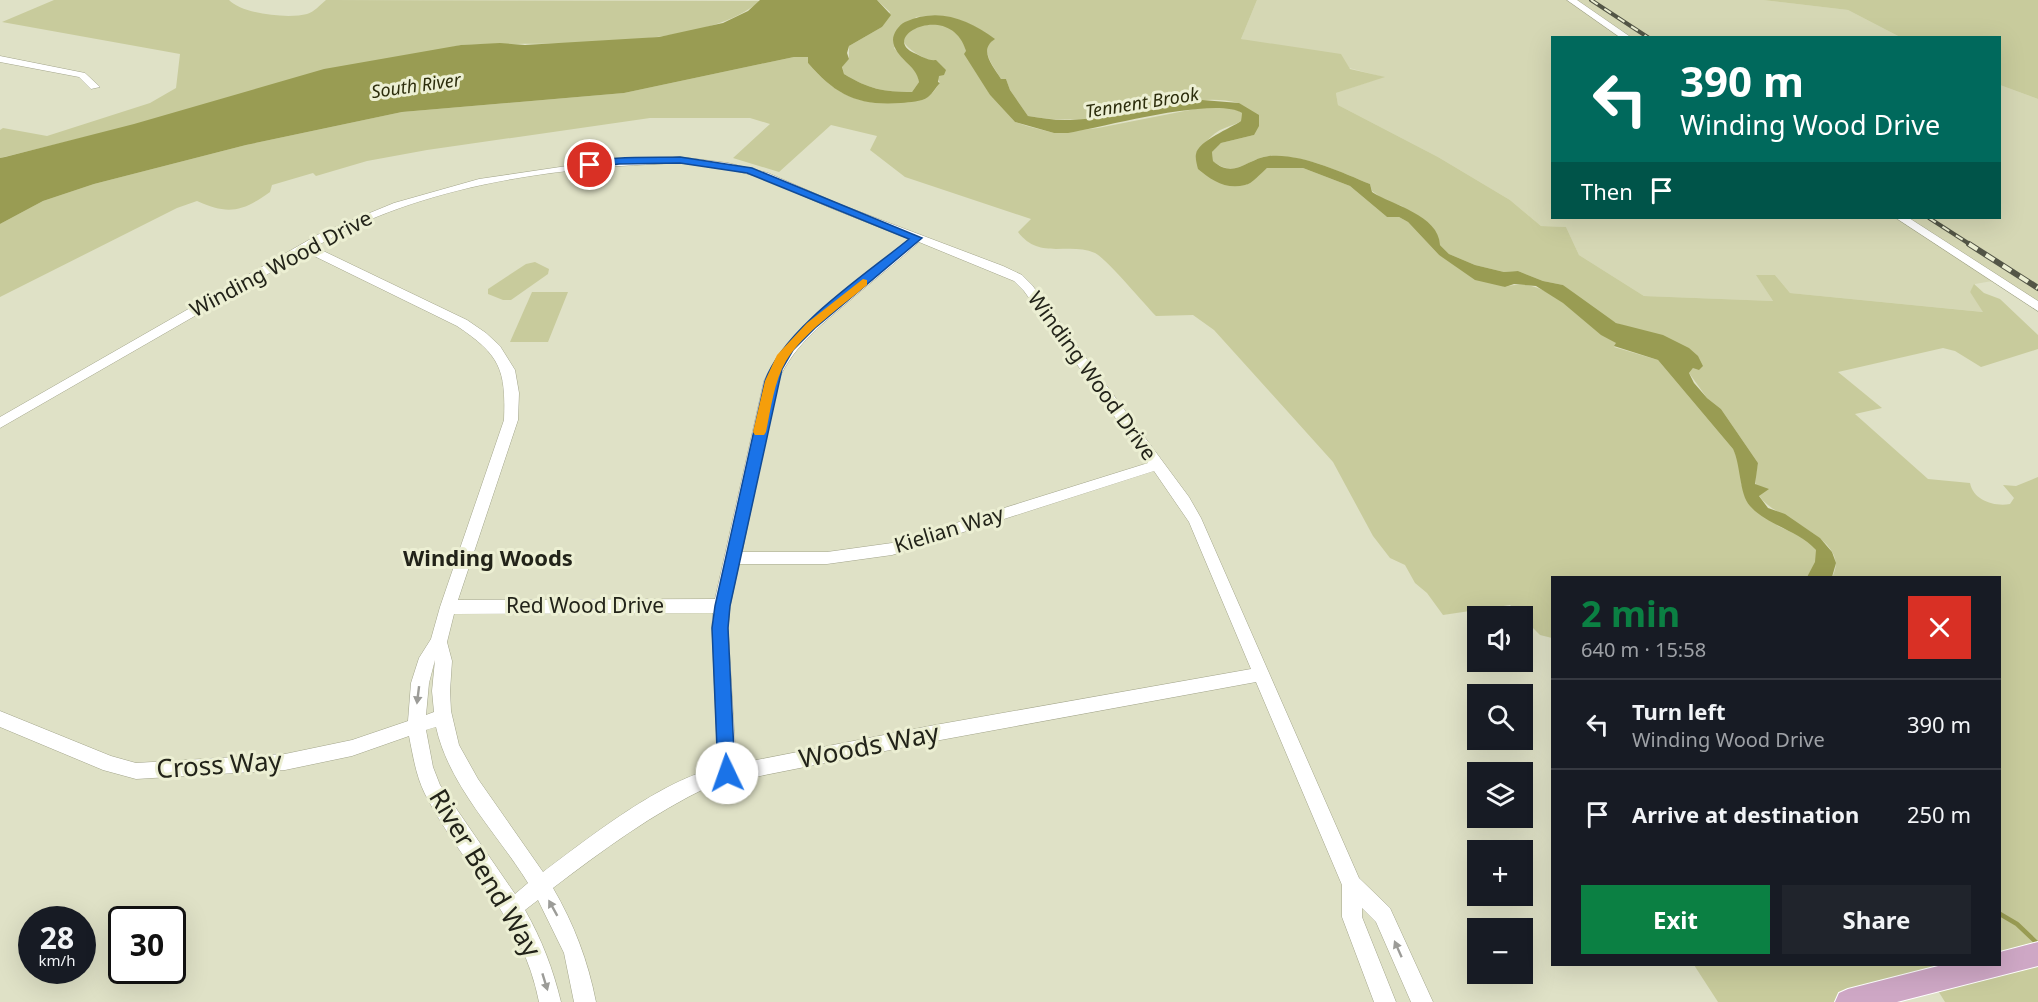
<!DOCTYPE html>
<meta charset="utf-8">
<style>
body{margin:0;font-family:"Noto Sans",sans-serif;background:#20242c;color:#f1f3f6;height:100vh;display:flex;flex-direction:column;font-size:22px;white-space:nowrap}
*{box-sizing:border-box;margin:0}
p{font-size:20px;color:#9ea1a6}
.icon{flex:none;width:33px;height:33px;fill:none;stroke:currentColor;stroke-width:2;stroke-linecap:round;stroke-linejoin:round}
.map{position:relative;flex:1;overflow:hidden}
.panel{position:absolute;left:1551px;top:576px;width:450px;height:390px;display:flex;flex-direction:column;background:#171b24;border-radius:0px;box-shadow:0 6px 24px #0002}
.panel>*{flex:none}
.guide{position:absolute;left:1551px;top:36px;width:450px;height:183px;border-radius:0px;box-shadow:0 6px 24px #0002;background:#00695c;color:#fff;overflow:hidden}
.fabs{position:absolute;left:1467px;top:606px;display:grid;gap:12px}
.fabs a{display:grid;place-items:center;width:66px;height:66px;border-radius:0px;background:#171b24;box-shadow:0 6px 24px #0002;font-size:30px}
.speed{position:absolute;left:18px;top:906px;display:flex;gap:12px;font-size:30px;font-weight:700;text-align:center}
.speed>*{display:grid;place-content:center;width:78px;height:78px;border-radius:50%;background:#171b24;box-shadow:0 6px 24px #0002;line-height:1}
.speed small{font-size:15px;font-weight:400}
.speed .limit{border:3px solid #111;border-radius:9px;background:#fff;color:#111}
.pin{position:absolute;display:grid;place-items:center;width:51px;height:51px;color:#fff;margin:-26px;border:3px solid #fff;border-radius:50%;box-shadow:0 2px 6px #0007}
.me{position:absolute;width:66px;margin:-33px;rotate:357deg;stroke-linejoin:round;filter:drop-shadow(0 0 4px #0008)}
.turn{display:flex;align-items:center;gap:21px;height:126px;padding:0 30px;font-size:27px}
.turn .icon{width:78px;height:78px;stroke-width:2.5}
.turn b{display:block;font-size:42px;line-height:51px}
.then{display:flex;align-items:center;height:57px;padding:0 30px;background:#0003;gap:12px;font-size:22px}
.round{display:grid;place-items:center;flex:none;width:63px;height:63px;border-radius:0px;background:#20242c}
.headline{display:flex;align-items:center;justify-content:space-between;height:102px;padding:0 30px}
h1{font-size:36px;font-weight:700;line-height:45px;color:#0b8043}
.primary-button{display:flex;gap:12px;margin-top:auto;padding:12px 30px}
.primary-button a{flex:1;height:69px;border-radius:0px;background:#0b8043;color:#fff;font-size:24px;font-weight:700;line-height:69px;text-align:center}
.primary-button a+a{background:#20242c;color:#f1f3f6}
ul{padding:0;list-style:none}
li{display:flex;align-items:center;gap:18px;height:90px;padding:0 30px;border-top:2px solid #363941}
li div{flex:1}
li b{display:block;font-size:22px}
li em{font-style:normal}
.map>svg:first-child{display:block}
.built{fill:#d5d7b4}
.green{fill:#c8cb9c}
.water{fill:#999c53}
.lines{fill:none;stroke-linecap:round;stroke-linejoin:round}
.stream{stroke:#999c53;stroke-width:4.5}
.minor-casing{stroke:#a3a58b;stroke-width:1}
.major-casing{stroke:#fff;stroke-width:2}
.minor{fill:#fff;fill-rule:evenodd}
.major{fill:#cea7c5;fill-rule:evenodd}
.rail-far1-casing{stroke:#535546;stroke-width:4}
.rail-casing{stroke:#535546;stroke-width:6}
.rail-far1{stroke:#ecefd3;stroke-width:2;stroke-dasharray:8;stroke-linecap:butt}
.rail{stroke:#ecefd3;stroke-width:4;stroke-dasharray:10;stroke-linecap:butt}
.oneway{fill:#9c9c98}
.route{fill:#1a73e8;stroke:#114b97;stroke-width:1.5}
.slow{fill:#f59e0b}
.labels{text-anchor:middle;stroke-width:6;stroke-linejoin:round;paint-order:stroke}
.far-water-label{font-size:18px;font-style:italic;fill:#2c2d0c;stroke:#ecefd3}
.street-label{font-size:21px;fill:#222319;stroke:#ecefd3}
.neighbourhood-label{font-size:22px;font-weight:bold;fill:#222319;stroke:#ecefd3}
.near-street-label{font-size:26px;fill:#222319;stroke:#ecefd3}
</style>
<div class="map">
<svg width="2038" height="1002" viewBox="0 0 2038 1002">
<rect width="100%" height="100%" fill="#dfe1c6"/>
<!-- built -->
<path class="built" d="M1257,0H1763L1848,10L1900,37L1552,38V218H2000V85L2038,99V307L1998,280L1975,284L1970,292L1984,312L1790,293L1775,275L1757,276L1773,301L1644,296L1579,255L1566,227L1541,226L1510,200L1438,157L1338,105L1336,93L1383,77L1241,39Z"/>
<!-- green -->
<g class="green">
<path d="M54,0H229C242,14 288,19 307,14C314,12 320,5 326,0L760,1C699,53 540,41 461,45L0,158V130L3,128L47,136L150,103L176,88L180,54L2,22Z"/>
<path d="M877,0H1257L1241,39L1341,54L1350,69L1385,77L1336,93L1338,105L1438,157L1510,200L1541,226L1566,227L1579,255L1644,296L1773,301L1756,275H1775L1790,293L1983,312L1970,292L1974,284L1984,293L2000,299L2038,335V349L1981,367L1955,351L1943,348L1838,372L1882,408L1855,414L1928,479L1970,483C1973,500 1994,507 2010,504L2014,498L2003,485L2016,486L2038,477V1002H1945L1932,981L1847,1002H1718L1694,965L2000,964V578L1832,577C1854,537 1771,519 1759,495C1753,483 1756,474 1758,463L1721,409L1707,398L1689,373L1693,368L1631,328L1616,323L1596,311L1563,285L1543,281L1518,271L1504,272L1475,265L1449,254L1402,206L1386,201L1372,191L1370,184C1338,171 1306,155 1270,156C1249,157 1235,180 1213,161L1212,152L1221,143L1254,135L1239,103C1207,95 1184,103 1152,110C1112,117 1068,124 1028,116L1010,90L1006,79H1001C993,65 979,51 994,39C970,21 947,12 916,17L894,48L918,75L919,82L912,92C883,92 869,89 844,74L842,66L849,59V46L882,27L890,12Z"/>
<path d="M1763,0H2038V99L2000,85V38L1900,37L1848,10Z"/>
<path d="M923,22H941L956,29L962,36L966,51L990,95L1015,122L1027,126L1054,133L1098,128L1200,108H1234L1242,113L1241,121C1233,126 1224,127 1217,132C1211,136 1199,148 1196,154L1246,185L1267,168H1303L1350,186L1387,217H1399L1408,222L1439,255L1505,287C1548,273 1581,325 1617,343L1614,347L1658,360L1733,449L1740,463L1741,484L1778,526L1806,539L1816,550V562L1807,577L1552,578V638L1540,635L1510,605L1443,615L1427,593L1415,583L1405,565L1390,558L1373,536L1333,462L1214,330L1193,315L1156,316C1145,305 1106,258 1095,253C1068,241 1040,261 1018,232L1031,219L905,177L870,150L877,136L831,125L779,172L733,158L770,124L750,118H650L427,150L367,161L316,176L313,173L272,185L270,192C242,212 228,215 197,201L177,208L0,297V224L43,201L94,184L246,145L402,112L624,93L794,57H809L808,63C836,96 864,109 908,100C914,98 926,98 931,94C934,92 937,86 940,83L930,61C906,49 888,37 923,22Z"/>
<path d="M535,262L549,269L548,274L511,300H503L488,294V289L526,264Z"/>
<path d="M532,292H568L548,342H510Z"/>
</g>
<!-- water -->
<path class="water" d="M760,0H877L891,15L882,27L849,46L847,53L849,59L842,67L844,74C869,89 883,92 912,92L919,82C917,65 894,58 893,40C893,33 899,25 905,22C938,7 968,19 995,39C978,50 993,66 1001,79H1006L1010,90L1028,116C1041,118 1053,120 1065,120C1090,120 1179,110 1196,95L1202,100L1239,103L1259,115V126L1254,135L1221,143L1212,152L1213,161C1234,180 1248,158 1269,156C1301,153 1341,172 1370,184L1372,192C1392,205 1439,215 1440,245L1449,254L1475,265L1504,272L1518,271L1543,281L1563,285L1616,323L1663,335L1689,348L1698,356L1703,366L1699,370L1693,368L1689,373L1694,383L1707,398L1721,409L1758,463L1755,484L1769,489L1759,496L1768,508L1785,514L1820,538L1832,552L1836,563L1832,577H1807L1815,562L1816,550C1798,530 1768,526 1750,506C1739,494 1741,465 1733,449L1658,360L1614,346L1616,343L1601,335L1563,303L1536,286L1514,284L1505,287L1475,280L1439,255L1408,222L1399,217H1387L1350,186L1303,168H1267C1261,173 1252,184 1245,185C1226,190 1211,180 1198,169C1197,165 1195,158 1196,154C1198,141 1231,128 1241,121L1242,113C1216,96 1103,127 1068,133H1054L1015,122L990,95L964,54L966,51C951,0 878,36 914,53C921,56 928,61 936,60L946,70L944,75L939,76L938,82L940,83C936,87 933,93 928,97C921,102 910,102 901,103C857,106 836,95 808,63V57H794L624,93L402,112L246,145L94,184L43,201L0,224V158L5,157L134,124L324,69L461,45L500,43L525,45L659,37L723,23L748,11Z"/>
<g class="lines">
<!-- stream -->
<path class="stream" d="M2000,914L2017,924L2038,944"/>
<!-- minor casing -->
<g class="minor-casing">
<g id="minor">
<path d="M1567,0H1577L1632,38H1621Z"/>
<path d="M0,56L85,73L100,87L91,89L79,77L0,62Z"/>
<path d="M680,157L728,163L768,173L839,204L1003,266L1022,275L1032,285L1189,497L1201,518L1359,878L1390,908L1433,1002H1411L1376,922L1362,908V917L1396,1002H1374L1342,917V885L1256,682L935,741L710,786C653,813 603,850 553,888C574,924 588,961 596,1002H574L564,953L538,900L525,910C542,940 553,969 561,1002H539C522,915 463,868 425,794C416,776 413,756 409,736L352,756L285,770L136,779L103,770L0,727V711L111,756L136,763L285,754L352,740L408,721L411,683L419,658L431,639L440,607L504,420C506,369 500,355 457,326L306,252L0,428V417L321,233L394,203L479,179L614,159ZM680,163L728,169L760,177L831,208L909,239C860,280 791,322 764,381L715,599L458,600L518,420L519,393L515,370L500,346L486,333L467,320L315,247C423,184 557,167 680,163ZM919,242L1014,281L1024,291L1148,463L892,543L827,552H742L778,381C794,344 825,322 855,296C876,278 898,261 919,242ZM1154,471L1189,522L1251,669L935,725L736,764L728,628L730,606L739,564H827L892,555ZM713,613L712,628L718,768C664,778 587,839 543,872L478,779L459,745L451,711L450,691L452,661L447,642L454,614ZM435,660L432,691L434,712L426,715L429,683ZM436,727C449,786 497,833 528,883L515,894L440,785L433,767L426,730Z"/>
<path d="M1896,218H1909L2038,301V311Z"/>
</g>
</g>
<!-- major casing -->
<g class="major-casing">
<path id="major" d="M2038,942V966L1897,1002H1835L1839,993L1848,989L1946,964H2000V952Z"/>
</g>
<!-- minor -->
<use href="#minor" class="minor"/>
<!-- major -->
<use href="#major" class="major"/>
<!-- rail-far1 casing -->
<g class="rail-far1-casing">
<g id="rail-far1">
<path d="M1591,0L1649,38"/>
<path d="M1929,218L1971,245"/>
</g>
</g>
<!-- rail casing -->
<g class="rail-casing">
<path id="rail" d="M1969,244L2038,288"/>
</g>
<!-- rail-far1 -->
<use href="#rail-far1" class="rail-far1"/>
<!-- rail -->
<use href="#rail" class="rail"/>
</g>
<!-- one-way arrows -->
<defs><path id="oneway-solid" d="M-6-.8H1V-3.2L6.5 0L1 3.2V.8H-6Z" transform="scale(1.5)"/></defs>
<g class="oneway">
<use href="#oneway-solid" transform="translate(418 695) rotate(97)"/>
<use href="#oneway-solid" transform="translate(553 908) rotate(-119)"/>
<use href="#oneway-solid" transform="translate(1398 949) rotate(-114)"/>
<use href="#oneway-solid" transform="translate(545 982) rotate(73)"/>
</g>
<!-- route -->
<path class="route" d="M680,157L752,168L922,238L815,328L793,350L782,369L730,606L728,628L735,773L733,778L727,780L721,778L718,773L712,628L715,606L765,381C784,328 865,275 909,239L747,173L680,163L619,164L590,168L585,165C600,155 660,158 680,157Z"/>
<!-- slow -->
<path class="slow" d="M863,279L867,280V285C843,305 802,334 786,361C774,382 771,408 766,432L764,435H755L753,432L765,381L777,355L807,323Z"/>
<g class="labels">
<!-- far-water labels -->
<g class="far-water-label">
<text transform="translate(416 86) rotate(-8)" y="6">South River</text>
<text transform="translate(1142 103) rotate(-9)" y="6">Tennent Brook</text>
</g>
<!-- street labels -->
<g class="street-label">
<text transform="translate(281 264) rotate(-28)" y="7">Winding Wood Drive</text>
<text transform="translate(1092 376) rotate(54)" y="7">Winding Wood Drive</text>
<text transform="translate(949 530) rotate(-17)" y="7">Kielian Way</text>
<text x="585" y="613">Red Wood Drive</text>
</g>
<!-- neighbourhood labels -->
<g class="neighbourhood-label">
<text x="488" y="566">Winding Woods</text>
</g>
<!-- near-street labels -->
<g class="near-street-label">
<text transform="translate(869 746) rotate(-11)" y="9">Woods Way</text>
<text transform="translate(219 765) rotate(-4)" y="9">Cross Way</text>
<text transform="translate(485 873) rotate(59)" y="9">River Bend Way</text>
</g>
</g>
</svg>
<div class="fabs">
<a><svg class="icon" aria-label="sound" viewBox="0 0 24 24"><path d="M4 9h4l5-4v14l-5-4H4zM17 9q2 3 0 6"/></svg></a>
<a><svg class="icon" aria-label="search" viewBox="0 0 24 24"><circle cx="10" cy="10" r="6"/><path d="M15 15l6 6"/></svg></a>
<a><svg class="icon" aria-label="layers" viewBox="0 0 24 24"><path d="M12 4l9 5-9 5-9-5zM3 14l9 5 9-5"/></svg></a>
<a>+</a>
<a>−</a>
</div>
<div class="speed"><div>28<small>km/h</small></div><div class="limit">30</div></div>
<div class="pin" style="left:590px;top:165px;background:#d93025"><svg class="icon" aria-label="arrive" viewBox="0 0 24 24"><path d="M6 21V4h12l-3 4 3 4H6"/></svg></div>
<svg class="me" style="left:727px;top:773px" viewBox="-20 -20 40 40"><circle r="19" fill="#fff"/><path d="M0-13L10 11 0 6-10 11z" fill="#1a73e8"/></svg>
<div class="guide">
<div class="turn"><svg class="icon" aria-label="left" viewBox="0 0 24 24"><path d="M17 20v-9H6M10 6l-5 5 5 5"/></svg><div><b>390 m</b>Winding Wood Drive</div></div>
<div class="then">Then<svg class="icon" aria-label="arrive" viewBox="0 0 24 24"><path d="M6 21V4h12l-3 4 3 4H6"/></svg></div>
</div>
<section class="panel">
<div class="headline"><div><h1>2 min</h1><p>640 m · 15:58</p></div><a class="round" style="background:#d93025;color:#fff"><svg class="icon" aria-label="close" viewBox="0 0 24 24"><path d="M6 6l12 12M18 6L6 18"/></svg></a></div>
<ul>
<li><svg class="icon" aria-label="left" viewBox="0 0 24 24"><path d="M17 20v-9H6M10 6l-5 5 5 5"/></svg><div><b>Turn left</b><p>Winding Wood Drive</p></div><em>390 m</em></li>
<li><svg class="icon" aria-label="arrive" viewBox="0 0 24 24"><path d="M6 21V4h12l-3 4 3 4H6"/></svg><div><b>Arrive at destination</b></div><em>250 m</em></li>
</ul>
<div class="primary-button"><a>Exit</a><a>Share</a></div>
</section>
</div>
